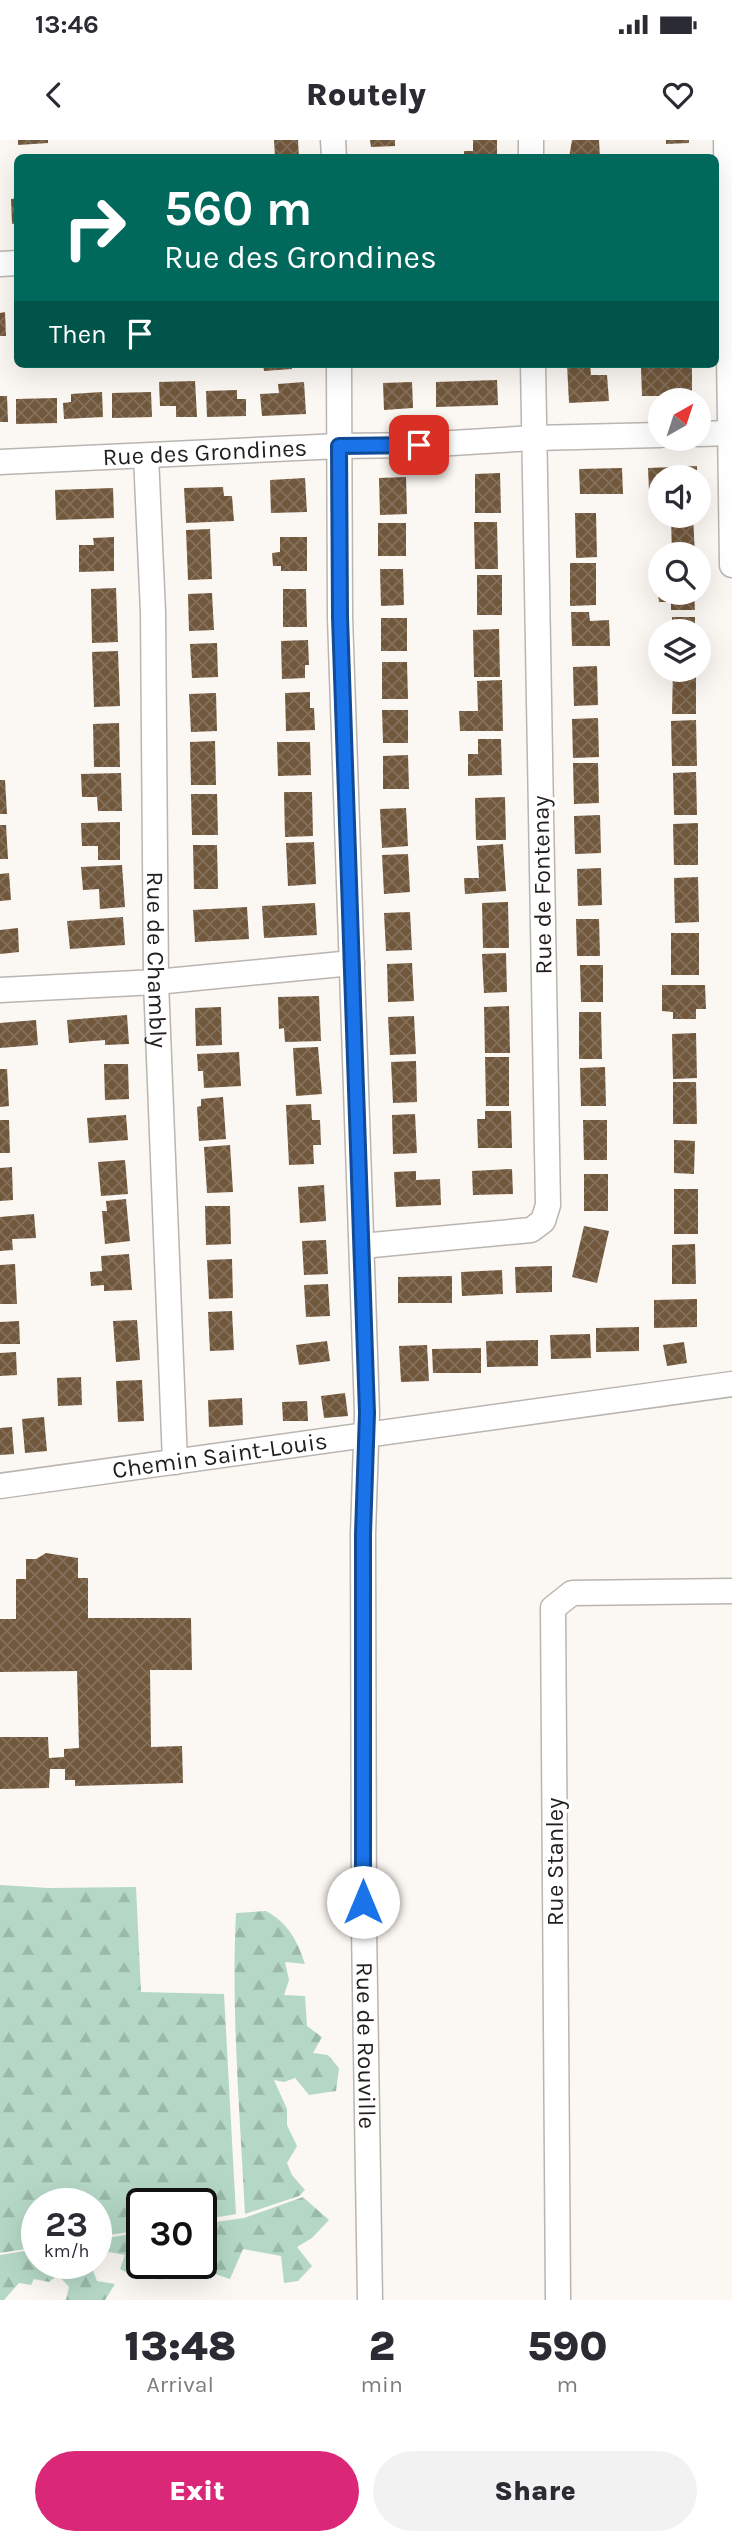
<!DOCTYPE html>
<style>
body{margin:0;font-family:Karla,sans-serif;background:#f2f2f3;color:#2b2b33;height:100vh;display:flex;flex-direction:column;font-size:26px;white-space:nowrap}
*{box-sizing:border-box;margin:0}
p{font-size:23px;color:#7c7c81}
.icon{flex:none;width:38px;height:38px;fill:none;stroke:currentColor;stroke-width:2;stroke-linecap:round;stroke-linejoin:round}
.map{position:relative;height:2160px;overflow:hidden}
.drawer{display:flex;flex-direction:column;background:#fff;flex:1}
.drawer>*{flex:none}
.top-card{position:absolute;left:14px;top:14px;width:705px;height:214px;border-radius:10px;box-shadow:0 7px 28px #0002;background:#00695c;color:#fff;overflow:hidden}
.needle{width:46px;rotate:39deg}
.fabs{position:absolute;left:648px;top:248px;display:grid;gap:14px}
.fabs a{display:grid;place-items:center;width:63px;height:63px;border-radius:50%;background:#fff;box-shadow:0 7px 28px #0002;font-size:35px}
.speed{position:absolute;left:21px;top:2048px;display:flex;gap:14px;font-size:35px;font-weight:700;text-align:center}
.speed>*{display:grid;place-content:center;width:91px;height:91px;border-radius:50%;background:#fff;box-shadow:0 7px 28px #0002;line-height:1}
.speed small{font-size:18px;font-weight:400}
.speed .limit{border:4px solid #111;border-radius:10px;background:#fff;color:#111}
.pin{position:absolute;display:grid;place-items:center;width:60px;height:60px;color:#fff;margin:-30px;border-radius:14px;box-shadow:0 4px 10px #0006}
.me{position:absolute;width:77px;margin:-38px;rotate:0deg;stroke-linejoin:round;filter:drop-shadow(0 0 5px #0008)}
.turn{display:flex;align-items:center;gap:24px;height:147px;padding:0 35px;font-size:32px}
.turn .icon{width:91px;height:91px;stroke-width:2.5}
.turn b{display:block;font-size:49px;line-height:60px}
.then{display:flex;align-items:center;height:66px;padding:0 35px;background:#0003;gap:14px;font-size:26px}
.eta{display:flex;justify-content:space-evenly;align-items:center;height:119px;text-align:center}
.eta b{font-size:42px;font-weight:800;line-height:49px}
.cta{display:flex;gap:14px;margin-top:auto;padding:14px 35px}
.cta a{flex:1;height:80px;border-radius:42px;background:#db2777;color:#fff;font-size:28px;font-weight:800;line-height:80px;text-align:center}
.cta a+a{background:#f2f2f3;color:#2b2b33}
.status{display:flex;justify-content:space-between;align-items:center;height:49px;padding:0 35px;background:#fff;direction:ltr}
.status svg{height:19px;fill:currentColor}
header{display:flex;justify-content:space-between;align-items:center;height:91px;padding:0 35px;background:#fff;font-size:32px;font-weight:800}
.map>svg:first-child{display:block}
.forest{fill:url(#forest-firs)}
.building{fill:url(#building-cross-hatch)}
.lines{fill:none;stroke-linecap:round;stroke-linejoin:round}
.minor-casing{stroke:#bab5b1;stroke-width:27}
.minor{stroke:#fff;stroke-width:24}
.route-casing{stroke:#114b97;stroke-width:18}
.route{stroke:#1a73e8;stroke-width:12}
.labels{text-anchor:middle;stroke-width:7;stroke-linejoin:round;paint-order:stroke}
.street-label{font-size:24px;fill:#201f1d;stroke:#fff}
</style>
<div class="status"><b>13:46</b><svg viewBox="0 0 49 12"><path d="M0 12V9h3v3zM5 12V6h3v6zM10 12V3h3v9zM15 12V0h3v12zM26 1h20v11H26zM47 4h2v5h-2z"/></svg></div>
<header><svg class="icon" aria-label="back" viewBox="0 0 24 24"><path d="M15 5l-7 7 7 7"/></svg>Routely<svg class="icon" aria-label="heart" viewBox="0 0 24 24"><path d="M12 20l-8-8c-3-5 5-10 8-4 3-6 11-1 8 4z"/></svg></header>
<div class="map">
<svg width="732" height="2160" viewBox="0 0 732 2160">
<defs>
<pattern id="forest-firs" width="22" height="20" patternUnits="userSpaceOnUse" patternTransform="scale(1.75)"><rect width="22" height="20" fill="#b5d8c6"/><path d="M5 1l3.5 6h-7zM16 11l3.5 6h-7z" fill="#9bb9aa"/></pattern>
<pattern id="building-cross-hatch" width="8" height="8" patternUnits="userSpaceOnUse" patternTransform="scale(1.75)"><rect width="8" height="8" fill="#71573b"/><path d="M0 0l8 8M0 8l8-8" fill="none" stroke="#84705b"/></pattern>
</defs>
<rect width="100%" height="100%" fill="#fbf7f2"/>
<!-- forest -->
<g class="forest">
<path d="M0,1745L48,1748L136,1747L141,1852L224,1854L236,2074L201,2080V2063H142V2090L96,2097V2063H37V2107L0,2113Z"/>
<path d="M266,1771C288,1783 297,1800 305,1824L285,1822L289,1840L284,1855L305,1856L307,1886L322,1897L313,1913L328,1915L339,1928L336,1951L309,1955L295,1938L284,1942L274,1940L287,1969V1985L297,2006L287,2023L292,2035L305,2050L299,2056L245,2074C240,1974 231,1873 236,1773Z"/>
<path d="M303,2057L329,2080L312,2098L297,2107L312,2126L298,2141L284,2143L281,2116L243,2109L230,2139C223,2137 215,2133 208,2132C186,2129 161,2150 140,2132L130,2134L120,2129L125,2115L109,2112L92,2128L97,2141L115,2144L105,2160H66L69,2147L58,2135L49,2142L34,2139L31,2145L19,2143L4,2160H0V2115L37,2109V2123H96V2100L142,2092V2123H201V2084L244,2078Z"/>
</g>
<!-- building -->
<g class="building">
<path d="M18,0H48V3L18,5Z"/>
<path d="M274,0H298L299,18H275Z"/>
<path d="M370,0H395V6L371,7Z"/>
<path d="M473,0H497V18H464V11H473Z"/>
<path d="M572,0H599L600,18H569Z"/>
<path d="M666,0H689V3L666,4Z"/>
<path d="M18,58V83L12,84L11,59Z"/>
<path d="M5,172L6,196H0V173Z"/>
<path d="M263,224H292V229L264,231Z"/>
<path d="M567,224H590L591,235H607L609,261L569,263Z"/>
<path d="M641,228H692V256H642Z"/>
<path d="M497,240L498,265L436,267V242Z"/>
<path d="M195,241L197,277H176V266H160L159,242Z"/>
<path d="M304,242L306,274L262,276L260,254L279,253L278,244Z"/>
<path d="M412,242L413,268L384,270L383,243Z"/>
<path d="M237,250V259H246V276L207,277L206,251Z"/>
<path d="M102,252L103,277L64,279L63,263L71,262V254Z"/>
<path d="M151,252L152,277L112,278V253Z"/>
<path d="M0,256H7L8,282H0Z"/>
<path d="M57,258V283L16,284V259Z"/>
<path d="M697,326V338H660V351H649L648,328Z"/>
<path d="M622,328L623,354H580L579,329Z"/>
<path d="M500,333L501,373H475V334Z"/>
<path d="M406,337L407,374L380,375L379,338Z"/>
<path d="M305,338L307,372L271,373L270,340Z"/>
<path d="M223,347L224,356H232L234,381L186,383L184,348Z"/>
<path d="M113,348L114,378L56,380L55,350Z"/>
<path d="M575,373H596L597,417L576,418Z"/>
<path d="M671,376H693L695,415H672Z"/>
<path d="M474,382H497L498,429H475Z"/>
<rect x="378" y="383" width="28" height="33"/>
<path d="M210,389L212,439L188,440L186,390Z"/>
<path d="M114,397V431L79,432V405H94L93,398Z"/>
<path d="M280,397H307V431H281V426H273L272,413L280,412Z"/>
<path d="M570,423H596V465L570,466Z"/>
<path d="M380,429H403L404,465L381,466Z"/>
<rect x="477" y="435" width="25" height="40"/>
<path d="M116,448L118,502L92,503L91,449Z"/>
<path d="M283,449H306L307,487H283Z"/>
<path d="M212,453L214,490L189,491L188,454Z"/>
<path d="M658,453H694L695,470H671V462H659Z"/>
<path d="M571,472H589L590,481L609,480L610,506H572Z"/>
<rect x="672" y="477" width="23" height="15"/>
<rect x="381" y="478" width="26" height="33"/>
<path d="M499,489L500,537H474L473,490Z"/>
<path d="M308,500L309,525H305V538L282,539L281,501Z"/>
<path d="M217,503L218,537L192,538L190,504Z"/>
<path d="M118,511L120,566L94,567L92,512Z"/>
<path d="M382,522H407L408,559H382Z"/>
<path d="M597,526L598,565L574,566L573,527Z"/>
<path d="M673,530H696V574H672Z"/>
<path d="M502,540L503,591H460L459,571H478L477,541Z"/>
<path d="M310,552V568H314L315,590L286,591L285,553Z"/>
<path d="M216,553L217,591L191,592L189,554Z"/>
<path d="M382,570H408V603H383Z"/>
<path d="M598,578L599,617L573,618L572,579Z"/>
<path d="M696,580L697,626H672L671,581Z"/>
<path d="M119,583L120,627H94L93,584Z"/>
<path d="M478,599H501L502,635L468,636V614H478Z"/>
<path d="M215,601L216,645H191L190,602Z"/>
<path d="M277,602H310L311,635L278,636Z"/>
<path d="M408,615L409,649H383V616Z"/>
<path d="M573,623H598L599,663L574,664Z"/>
<path d="M696,632L697,675H674L673,633Z"/>
<path d="M121,633L122,671H98L97,657H82L81,634Z"/>
<path d="M0,640H5L7,674H0Z"/>
<path d="M284,652H312L313,696L285,697Z"/>
<path d="M191,654H217L218,695H192Z"/>
<path d="M505,657L506,700H476L475,658Z"/>
<path d="M406,668L408,706L382,708L380,669Z"/>
<path d="M600,675L601,713L575,714L574,676Z"/>
<path d="M120,682V720H98V706H82L81,683Z"/>
<path d="M698,683V725H674L673,684Z"/>
<path d="M0,685H6L8,719H0Z"/>
<path d="M314,702L316,744L288,746L286,703Z"/>
<path d="M503,704L506,751L465,754L464,738H479L477,706Z"/>
<path d="M193,705H217L218,749H194Z"/>
<path d="M408,714L410,752L384,754L382,715Z"/>
<path d="M122,725L125,767L100,769L99,749L83,750L81,727Z"/>
<path d="M601,728L602,765L578,766L577,729Z"/>
<path d="M9,733L11,760L0,761V734Z"/>
<path d="M698,737L699,782L675,783L674,738Z"/>
<path d="M508,762L509,808H483L482,763Z"/>
<path d="M315,763L317,795L264,798L262,766Z"/>
<path d="M247,767L249,799L195,802L193,770Z"/>
<path d="M410,772L412,810L386,811L384,773Z"/>
<path d="M123,777L125,805L70,809L67,781Z"/>
<path d="M576,779H599L600,816H577Z"/>
<path d="M18,788L19,812L0,814V790Z"/>
<rect x="671" y="793" width="28" height="42"/>
<path d="M506,813L507,852L484,853L482,814Z"/>
<path d="M412,823L414,861L388,862L387,824Z"/>
<path d="M580,825H603V862H581Z"/>
<path d="M662,845H705L706,869H696V879H673V872L662,871Z"/>
<path d="M319,856L321,901L285,902L284,888L279,889L278,857Z"/>
<path d="M509,866L510,913H485L484,867Z"/>
<path d="M221,867L222,905L196,906L195,868Z"/>
<path d="M579,872H601L602,919H579Z"/>
<path d="M127,875L129,904L105,905V900L69,903L67,880Z"/>
<path d="M414,876L416,914L390,915L388,877Z"/>
<path d="M36,880L38,905L0,908V883Z"/>
<path d="M696,893L697,938L673,939L672,894Z"/>
<path d="M318,907L322,954L296,956L293,908Z"/>
<path d="M239,912L241,946L204,948L203,931H198L197,914Z"/>
<path d="M485,917H509V966H486Z"/>
<path d="M416,921L417,962L393,963L391,922Z"/>
<path d="M104,924H128L129,959L105,960Z"/>
<path d="M605,927L606,966H581L580,928Z"/>
<path d="M0,929H7L9,966L0,967Z"/>
<path d="M673,942H696L697,984H673Z"/>
<path d="M223,957L226,999L199,1001L197,967L201,966V959Z"/>
<path d="M311,964L312,980H320L321,1005H313L314,1024L289,1025L286,965Z"/>
<path d="M485,971H511L512,1008H478L477,979H485Z"/>
<path d="M415,974L417,1013L393,1014L392,975Z"/>
<path d="M126,975L128,1000L89,1003L87,978Z"/>
<path d="M0,980H9L10,1013H0Z"/>
<path d="M583,980H607V1020H584Z"/>
<path d="M674,1000L695,1001L694,1034L674,1033Z"/>
<path d="M230,1005L233,1052L207,1053L204,1007Z"/>
<path d="M125,1020L128,1054L101,1056L98,1022Z"/>
<path d="M12,1027L13,1060L0,1061V1028Z"/>
<path d="M512,1029L513,1054L473,1055L472,1031Z"/>
<path d="M416,1031V1040L440,1039L441,1065L396,1067L394,1032Z"/>
<rect x="584" y="1034" width="24" height="37"/>
<path d="M324,1045L326,1081L300,1083L298,1047Z"/>
<rect x="674" y="1049" width="24" height="45"/>
<path d="M126,1059L130,1101L105,1104L102,1071H107L106,1061Z"/>
<path d="M205,1066H230L231,1104L206,1105Z"/>
<path d="M34,1074L36,1098L12,1099L13,1110L0,1111V1077Z"/>
<path d="M584,1086L609,1091L597,1143L572,1137Z"/>
<path d="M326,1100L328,1134L304,1135L302,1101Z"/>
<path d="M695,1104L696,1144H672V1105Z"/>
<path d="M129,1114L132,1150L104,1151V1145L91,1146L90,1132L102,1131L101,1116Z"/>
<path d="M232,1119L233,1158L209,1159L207,1120Z"/>
<path d="M15,1124L17,1164H0V1125Z"/>
<path d="M552,1126V1152L516,1153L515,1127Z"/>
<path d="M502,1130L503,1154L462,1156L461,1132Z"/>
<path d="M452,1136V1163H398V1137Z"/>
<path d="M328,1144L330,1176L306,1177L304,1145Z"/>
<path d="M697,1159V1187L654,1188V1160Z"/>
<path d="M232,1171L234,1210L210,1211L208,1172Z"/>
<path d="M137,1180L140,1220L116,1222L113,1181Z"/>
<path d="M19,1181L20,1204H0V1182Z"/>
<path d="M639,1187V1211L596,1212V1188Z"/>
<path d="M590,1194L591,1218L551,1219L550,1195Z"/>
<path d="M538,1200V1226L487,1227L486,1201Z"/>
<path d="M327,1201L330,1221L299,1225L296,1205Z"/>
<path d="M684,1202L687,1223L667,1226L663,1205Z"/>
<path d="M427,1205L429,1241L401,1242L399,1206Z"/>
<path d="M481,1208V1233H433L432,1209Z"/>
<path d="M16,1212L17,1235L0,1236V1213Z"/>
<path d="M81,1237L82,1265L58,1266L57,1238Z"/>
<path d="M142,1240L144,1281L118,1282L116,1241Z"/>
<path d="M345,1253L348,1276L324,1278L321,1256Z"/>
<path d="M242,1258L243,1285L209,1287L208,1260Z"/>
<path d="M307,1261L308,1281H283L282,1262Z"/>
<path d="M44,1277L47,1311L25,1313L22,1279Z"/>
<path d="M12,1287L14,1314L0,1315V1288Z"/>
<path d="M46,1413L78,1418V1438H88V1478H191L192,1530H150L151,1607L182,1606L183,1643L75,1646V1640H65V1629H50L49,1648L0,1649V1597H48L49,1618L64,1617V1609L79,1608L77,1531L0,1532V1479H16V1439H26V1419H36Z"/>
</g>
<g class="lines">
<!-- minor casing -->
<g class="minor-casing">
<g id="minor">
<path d="M333,0L334,18"/>
<path d="M531,0V18"/>
<path d="M726,0L732,425"/>
<path d="M0,124L18,123"/>
<path id="s1" d="M339,224L340,477L367,1273L363,1394L364,1788L370,2160"/>
<path d="M698,294L732,293"/>
<path id="s2" d="M146,316L153,472L156,842L175,1322"/>
<path id="s3" d="M0,322L339,306L419,305L534,298L660,295"/>
<path d="M0,850L156,842L352,823"/>
<path d="M362,1106L531,1090L543,1081L548,1065L533,224"/>
<path id="s4" d="M0,1346L732,1244"/>
<path d="M558,2160L553,1468L572,1453L732,1451"/>
</g>
</g>
<!-- minor -->
<use href="#minor" class="minor"/>
</g>
<g class="lines">
<!-- route casing -->
<g class="route-casing">
<path id="route" d="M363,1762V1394L367,1273L340,477L339,306L419,305"/>
</g>
<!-- route -->
<use href="#route" class="route"/>
</g>
<g class="labels">
<!-- street labels -->
<g class="street-label">
<text dy="8" stroke="none"><textPath href="#s3" startOffset="205">Rue des Grondines</textPath></text>
<text transform="translate(542 745) rotate(-91)" y="8">Rue de Fontenay</text>
<text dy="8" stroke="none"><textPath href="#s2" startOffset="504">Rue de Chambly</textPath></text>
<text dy="8" stroke="none"><textPath href="#s4" startOffset="222">Chemin Saint-Louis</textPath></text>
<text transform="translate(555 1722) rotate(-90)" y="8">Rue Stanley</text>
<text dy="8" stroke="none"><textPath href="#s1" startOffset="1682">Rue de Rouville</textPath></text>
</g>
</g>
</svg>
<div class="fabs">
<a><svg class="needle" viewBox="-14 -14 28 28"><path d="M0-13l5 13h-10z" fill="#e53935"/><path d="M0 13l5-13h-10z" fill="#7c7c81"/></svg></a>
<a><svg class="icon" aria-label="sound" viewBox="0 0 24 24"><path d="M4 9h4l5-4v14l-5-4H4zM17 9q2 3 0 6"/></svg></a>
<a><svg class="icon" aria-label="search" viewBox="0 0 24 24"><circle cx="10" cy="10" r="6"/><path d="M15 15l6 6"/></svg></a>
<a><svg class="icon" aria-label="layers" viewBox="0 0 24 24"><path d="M12 4l9 5-9 5-9-5zM3 14l9 5 9-5"/></svg></a>
</div>
<div class="speed"><div>23<small>km/h</small></div><div class="limit">30</div></div>
<div class="pin" style="left:419px;top:305px;background:#d93025"><svg class="icon" aria-label="arrive" viewBox="0 0 24 24"><path d="M6 21V4h12l-3 4 3 4H6"/></svg></div>
<svg class="me" style="left:363px;top:1762px" viewBox="-20 -20 40 40"><circle r="19" fill="#fff"/><path d="M0-13L10 11 0 6-10 11z" fill="#1a73e8"/></svg>
<div class="top-card">
<div class="turn"><svg class="icon" aria-label="right" viewBox="0 0 24 24"><path d="M7 20v-9h11M14 6l5 5-5 5"/></svg><div><b>560 m</b>Rue des Grondines</div></div>
<div class="then">Then<svg class="icon" aria-label="arrive" viewBox="0 0 24 24"><path d="M6 21V4h12l-3 4 3 4H6"/></svg></div>
</div>
</div>
<section class="drawer">
<div class="eta">
<div><b>13:48</b><p>Arrival</p></div>
<div><b>2</b><p>min</p></div>
<div><b>590</b><p>m</p></div>
</div>
<div class="cta"><a>Exit</a><a>Share</a></div>
</section>
